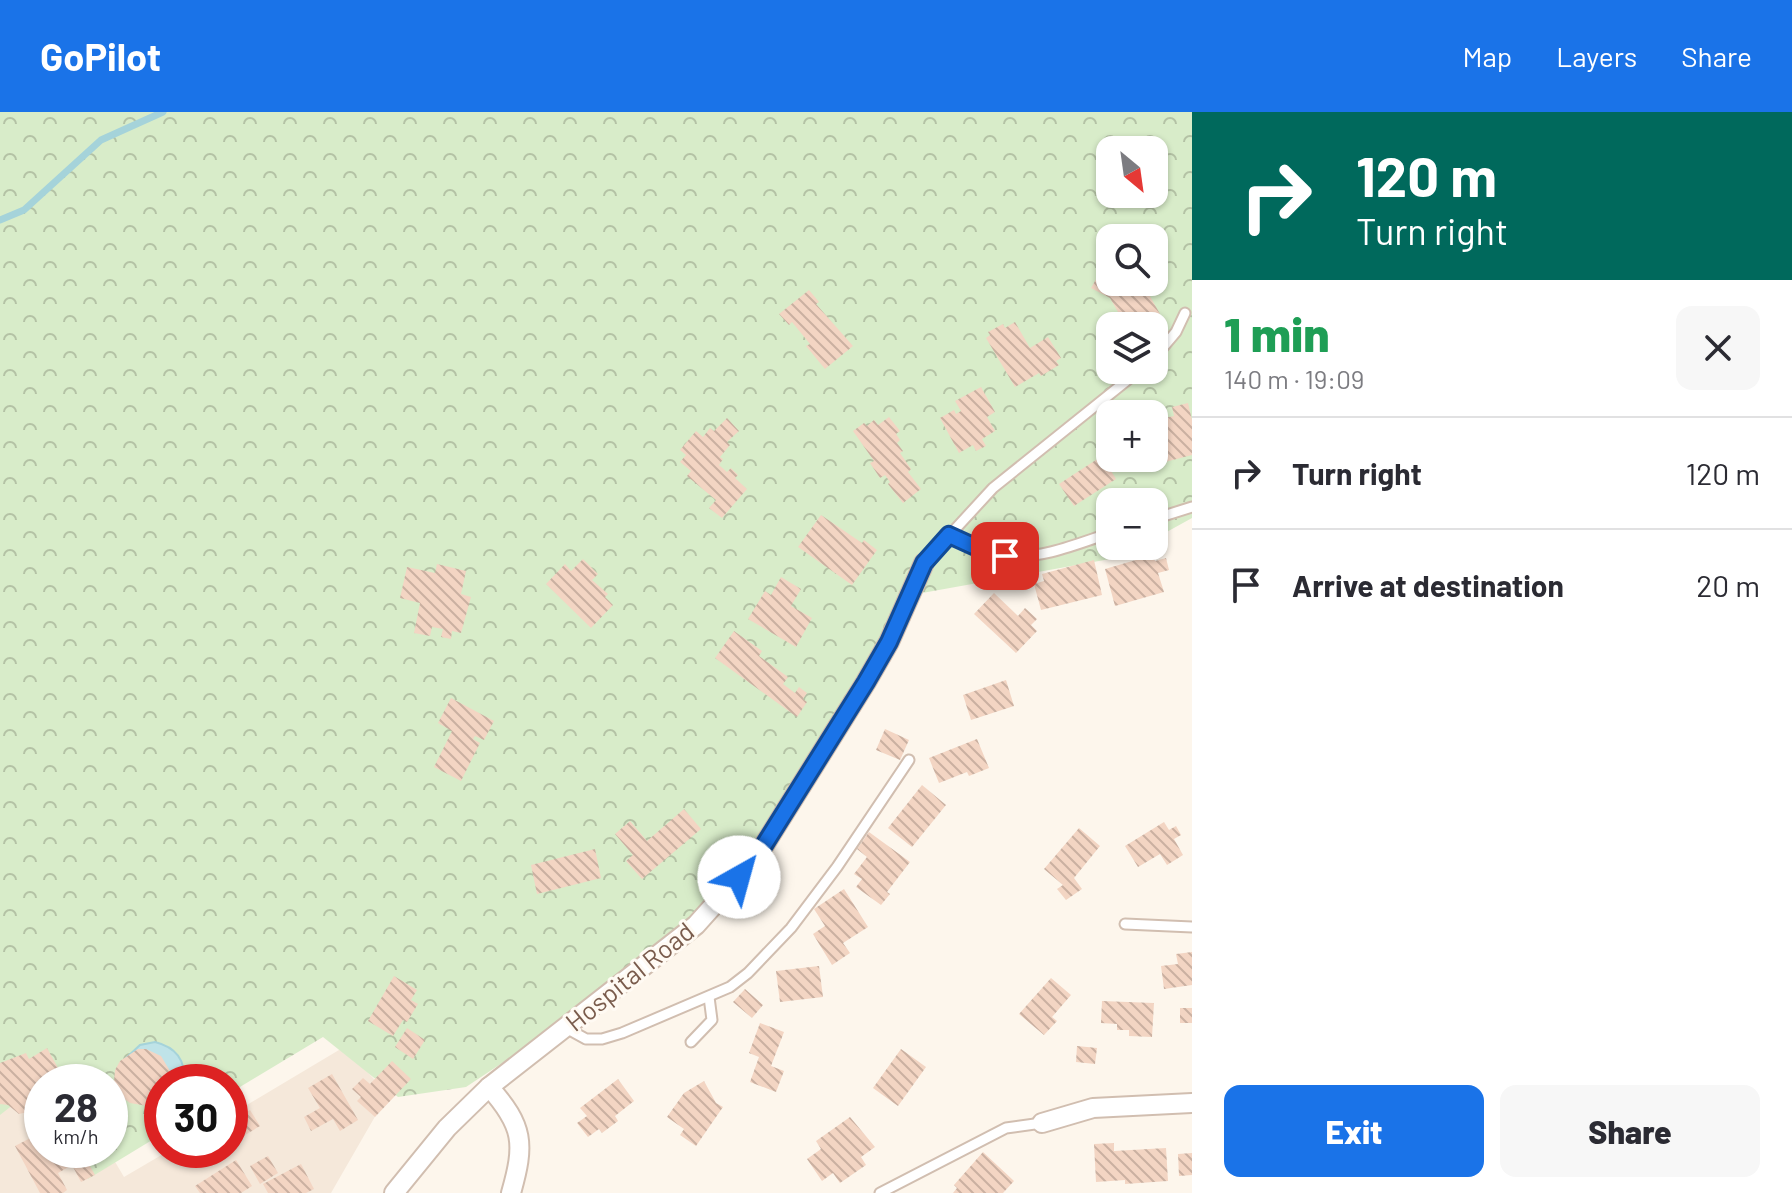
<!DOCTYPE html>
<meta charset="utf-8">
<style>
body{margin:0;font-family:Barlow,sans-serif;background:#f7f7f7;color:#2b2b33;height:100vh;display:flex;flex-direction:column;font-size:30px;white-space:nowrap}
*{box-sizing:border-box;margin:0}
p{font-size:26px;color:#7c7c81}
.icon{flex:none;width:44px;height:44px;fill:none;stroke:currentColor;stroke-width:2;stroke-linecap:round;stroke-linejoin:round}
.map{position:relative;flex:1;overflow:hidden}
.drawer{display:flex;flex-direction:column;background:#fff;width:600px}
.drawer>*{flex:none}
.top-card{background:#00695c;color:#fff;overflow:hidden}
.needle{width:52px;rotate:151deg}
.tools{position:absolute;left:1096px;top:24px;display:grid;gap:16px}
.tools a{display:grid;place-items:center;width:72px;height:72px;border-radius:16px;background:#fff;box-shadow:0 2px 6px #0004;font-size:40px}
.speed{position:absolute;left:24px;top:952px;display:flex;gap:16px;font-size:40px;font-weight:700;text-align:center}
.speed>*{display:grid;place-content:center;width:104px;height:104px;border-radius:50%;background:#fff;box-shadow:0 2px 6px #0004;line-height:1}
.speed small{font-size:20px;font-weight:400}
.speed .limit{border:12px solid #d22;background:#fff;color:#111}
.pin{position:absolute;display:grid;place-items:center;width:68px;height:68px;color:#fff;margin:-34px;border-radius:16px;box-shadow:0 4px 12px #0006}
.me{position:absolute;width:88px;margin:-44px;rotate:38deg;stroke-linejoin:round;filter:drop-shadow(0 0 6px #0008)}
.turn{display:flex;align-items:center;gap:28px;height:168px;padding:0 32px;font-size:36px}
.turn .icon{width:104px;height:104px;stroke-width:2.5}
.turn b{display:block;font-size:56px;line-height:68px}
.round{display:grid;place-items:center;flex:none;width:84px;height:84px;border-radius:16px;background:#f7f7f7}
.headline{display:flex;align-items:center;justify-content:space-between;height:136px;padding:0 32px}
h1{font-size:48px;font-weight:800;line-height:60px;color:#1e9e55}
.button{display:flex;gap:16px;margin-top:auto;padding:16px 32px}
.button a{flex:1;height:92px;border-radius:16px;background:#1a73e8;color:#fff;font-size:32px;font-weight:800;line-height:92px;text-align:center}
.button a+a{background:#f7f7f7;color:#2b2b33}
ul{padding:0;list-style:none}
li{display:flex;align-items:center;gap:24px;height:112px;padding:0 32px;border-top:2px solid #e1e1e2}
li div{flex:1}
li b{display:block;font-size:30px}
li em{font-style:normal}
header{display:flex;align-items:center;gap:48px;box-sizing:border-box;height:112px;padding:0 40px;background:#1a73e8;color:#fff}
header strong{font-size:38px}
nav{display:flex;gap:44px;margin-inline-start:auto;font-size:28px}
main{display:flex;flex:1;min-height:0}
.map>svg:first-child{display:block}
.residential{fill:#f5e8da}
.forest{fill:url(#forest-crowns);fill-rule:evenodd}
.water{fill:#bfe3e8;stroke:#a5d3da;stroke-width:2}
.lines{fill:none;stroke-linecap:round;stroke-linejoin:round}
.stream{stroke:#a5d3da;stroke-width:7}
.building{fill:url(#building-back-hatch)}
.service-casing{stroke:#d1beb0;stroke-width:13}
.minor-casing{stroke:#d1beb0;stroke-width:22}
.service{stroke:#fff;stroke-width:9}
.minor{stroke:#fff;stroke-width:18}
.route-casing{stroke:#114b97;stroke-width:20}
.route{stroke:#1a73e8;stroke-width:14}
.labels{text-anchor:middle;stroke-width:6;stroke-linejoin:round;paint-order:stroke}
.street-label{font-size:26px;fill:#7a5c4d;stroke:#fffaf3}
</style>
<header>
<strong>GoPilot</strong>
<nav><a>Map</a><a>Layers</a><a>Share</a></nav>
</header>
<main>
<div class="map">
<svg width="1192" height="1081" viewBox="0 0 1192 1081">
<defs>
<pattern id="forest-crowns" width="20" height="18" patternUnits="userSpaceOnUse" patternTransform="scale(2)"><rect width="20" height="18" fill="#d8ecc9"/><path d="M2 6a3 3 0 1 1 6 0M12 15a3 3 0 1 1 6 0" fill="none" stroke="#b4c2a5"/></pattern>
<pattern id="building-back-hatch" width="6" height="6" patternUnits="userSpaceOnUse" patternTransform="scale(2)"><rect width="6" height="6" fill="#f3d5c3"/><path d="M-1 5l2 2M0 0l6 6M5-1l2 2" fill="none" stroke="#cab0a1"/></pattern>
</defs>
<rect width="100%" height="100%" fill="#fdf6ec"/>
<!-- residential -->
<path class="residential" d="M0,907L42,970V1038H108L124,1065L170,1038H230V1003L344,935L388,982L331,1081H0Z"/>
<!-- forest -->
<path class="forest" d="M0,0H1192V406L1154,427V390H1110V434H1140L1121,445L911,483L745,768L673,837L466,975L398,985L323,925L230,981V970H162V1022L88,1067L72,1038H110V970H42L0,1003ZM1110,38H1154V82H1110ZM1110,126H1154V170H1110ZM1110,214H1154V258H1110ZM1110,302H1154V346H1110Z"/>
<!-- water -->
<path class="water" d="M155,930C175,935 187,948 183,970H162V991L148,992L124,948L140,933Z"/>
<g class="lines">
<!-- stream -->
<path class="stream" d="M0,108L24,98L101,28L163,0"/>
</g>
<!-- building -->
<g class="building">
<path d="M1106,150L1110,152V170H1142L1160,202L1139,214H1126L1110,186L1091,176Z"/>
<path d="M809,178L819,190L816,192L853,234L825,257L806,234L810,232L792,210L789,213L779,202Z"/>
<path d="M1015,210L1030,236L1048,225L1061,246L1056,249L1059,253L1041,264L1039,261L1015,275L986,226L990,223L988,220L1003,212L1005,216Z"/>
<path d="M981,275L995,300L987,305L995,319L982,327L986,334L976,339L973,333L959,341L940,306L954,298L956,302L961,299L955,289Z"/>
<path d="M1188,291L1192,308V343L1165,350L1154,308L1174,304L1172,295Z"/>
<path d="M889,305L900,319L896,322L900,328L897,331L903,339L900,341L911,357L908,360L921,377L903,391L888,372L890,370L885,363L880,366L870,351L874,349L853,319L864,311L867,314L874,308L878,313Z"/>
<path d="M727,306L739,319L727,330L730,333L720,345L723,347L719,353L727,360L731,356L738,363L735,366L747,377L722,406L709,396L716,388L687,364L691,359L680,350L686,343L680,338L696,319L703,325L710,316L714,319Z"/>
<path d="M1102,344L1116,367L1074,394L1059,372Z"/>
<path d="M821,403L862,431L864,428L877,438L852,473L798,435Z"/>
<path d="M1153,443L1155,449L1166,446L1169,458L1158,461L1164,480L1115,494L1105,457Z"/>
<path d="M583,447L598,462L592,468L608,482L605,485L613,493L591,516L546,472L565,452L571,459Z"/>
<path d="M1094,448L1102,483L1041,498L1034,472L1044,469L1042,462Z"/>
<path d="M437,452L466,459L461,482L471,485L461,521L452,519L451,527L441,525L443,517L432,515L430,524L414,521L420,491L400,486L407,455L435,461Z"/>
<path d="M781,465L801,477L791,494L812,506L796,535L748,507L765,479L771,483Z"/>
<path d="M994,481L1018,504L1025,496L1037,507L1031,513L1037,519L1016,541L974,502Z"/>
<path d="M734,519L762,539L759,544L788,565L783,572L795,581L799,575L807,581L803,587L807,590L797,605L715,546Z"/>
<path d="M1006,568L1014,594L971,608L963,583Z"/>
<path d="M451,586L494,609L484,628L475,624L473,627L480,631L461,669L434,655L452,619L438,611Z"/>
<path d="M885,617L909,628L900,648L876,638Z"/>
<path d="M977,627L989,656L969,664L967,660L939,671L929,646Z"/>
<path d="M922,673L946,693L912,735L888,716Z"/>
<path d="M684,697L701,717L642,767L626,749L633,743L615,722L630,709L647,729Z"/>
<path d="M1164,710L1169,718L1176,714L1181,723L1174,727L1183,743L1167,753L1160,742L1138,755L1125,734Z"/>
<path d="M1079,716L1100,734L1074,766L1082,777L1066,788L1057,777L1063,773L1044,757Z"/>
<path d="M869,720L910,750L887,780L890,782L881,793L856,775L862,767L854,762L867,745L857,737Z"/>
<path d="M595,737L601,766L537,782L531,753Z"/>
<path d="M844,777L868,815L843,831L850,841L832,853L813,822L825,814L814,797Z"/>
<path d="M1192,840V873L1164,877L1161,854L1178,852L1176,842Z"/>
<path d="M819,854L823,885L780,890L776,859Z"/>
<path d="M394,864L417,878L411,888L418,892L407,910L403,908L393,924L368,909Z"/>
<path d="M1051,866L1071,883L1052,905L1057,909L1044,923L1019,902Z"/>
<path d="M745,877L763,893L752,906L733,890Z"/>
<path d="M1102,889L1154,891L1152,925L1129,924V918H1117V912L1101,911Z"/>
<rect x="1180" y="896" width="12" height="15"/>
<path d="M760,911L784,920L771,954L784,959L776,980L750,970L759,945L749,941Z"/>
<path d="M407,916L425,928L413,947L395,935Z"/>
<path d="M1077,934L1097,936L1095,952L1076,950Z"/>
<path d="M47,936L63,965L59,970H42V991H37L32,999L19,1002L8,993L0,992V951L26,941L29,947Z"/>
<path d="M138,937H146L161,944L170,959V970H162V986L147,994L130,991L122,985L114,970L115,958L120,949Z"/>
<path d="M901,937L926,955L898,994L873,976Z"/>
<path d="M392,949L411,967L375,1005L357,989L361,985L352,977L363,966L370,972Z"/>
<path d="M332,962L358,1008L340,1019L333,1007L311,1019L304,1005L320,996L308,976Z"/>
<path d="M618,967L634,989L615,1004L618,1009L602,1021L599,1017L588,1025L577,1011L587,1004L580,996Z"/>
<path d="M704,969L716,991L723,995L696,1034L680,1023L684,1017L667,1005L684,981Z"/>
<path d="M250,998L260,1014L235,1029L230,1020V1011Z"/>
<path d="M850,1005L875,1035L861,1045L866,1053L840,1071L833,1061L822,1069L807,1047L821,1037L816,1029Z"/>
<path d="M42,1020V1038H81L95,1063L81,1070L72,1053L58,1061L67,1078L63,1081H40L15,1034Z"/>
<path d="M1114,1031V1039L1166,1036L1168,1069L1125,1072V1068L1096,1070L1094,1032Z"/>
<path d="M983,1040L1014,1069L1003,1081H953L957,1076L954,1073Z"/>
<path d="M1192,1041V1063L1179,1064L1178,1042Z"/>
<path d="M268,1044L278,1061L260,1072L250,1054Z"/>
<path d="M236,1048L252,1074L241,1081H200L195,1074Z"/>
<path d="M301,1052L314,1077L306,1081H268L263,1072Z"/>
</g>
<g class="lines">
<!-- service casing -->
<g class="service-casing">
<g id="service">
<path d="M1154,246L1176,220L1185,201"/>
<path d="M1154,407L1192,395"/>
<path d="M949,423C967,431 986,442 1007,444C1042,447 1077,432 1110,421"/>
<path d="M924,451L993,376L1140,258"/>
<path d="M1125,812L1192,815"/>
<path d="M566,916L586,927H602L622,921L730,875L748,861L791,816L837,755L909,648"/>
<path d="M691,930L712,908L709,885"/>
<path d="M880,1081L1006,1016L1042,1011"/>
</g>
</g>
<!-- minor casing -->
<g class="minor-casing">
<g id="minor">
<path d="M489,975C524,1014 525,1032 511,1081"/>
<path d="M1042,1011L1093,996L1192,991"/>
<path d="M394,1081L447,1016L489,975L696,813L756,746L866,570L889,530L924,451"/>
</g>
</g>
<!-- service -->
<use href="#service" class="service"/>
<!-- minor -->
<use href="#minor" class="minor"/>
</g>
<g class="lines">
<!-- route casing -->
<g class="route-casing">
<path id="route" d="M739,765L756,746L866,570L889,530L924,451L949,423L982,438L1005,444"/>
</g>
<!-- route -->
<use href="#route" class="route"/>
</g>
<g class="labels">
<!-- street labels -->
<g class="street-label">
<text transform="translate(630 865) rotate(-39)" y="9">Hospital Road</text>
</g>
</g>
</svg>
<div class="tools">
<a><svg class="needle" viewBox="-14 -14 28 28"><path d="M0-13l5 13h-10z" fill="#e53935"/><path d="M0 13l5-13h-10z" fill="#7c7c81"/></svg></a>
<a><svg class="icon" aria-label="search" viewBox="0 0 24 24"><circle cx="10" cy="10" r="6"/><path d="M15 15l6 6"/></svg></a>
<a><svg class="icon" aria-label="layers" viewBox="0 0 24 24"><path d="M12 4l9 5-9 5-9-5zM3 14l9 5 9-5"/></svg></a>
<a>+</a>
<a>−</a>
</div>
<div class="speed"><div>28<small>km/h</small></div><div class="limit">30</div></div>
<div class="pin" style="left:1005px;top:444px;background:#d93025"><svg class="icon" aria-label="arrive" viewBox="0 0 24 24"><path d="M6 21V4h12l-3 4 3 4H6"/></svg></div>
<svg class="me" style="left:739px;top:765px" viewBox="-20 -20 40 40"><circle r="19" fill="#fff"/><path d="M0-13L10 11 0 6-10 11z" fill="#1a73e8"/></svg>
</div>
<section class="drawer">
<div class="top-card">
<div class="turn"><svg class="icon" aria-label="right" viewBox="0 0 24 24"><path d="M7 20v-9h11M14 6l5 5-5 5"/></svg><div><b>120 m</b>Turn right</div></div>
</div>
<div class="headline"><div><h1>1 min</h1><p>140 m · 19:09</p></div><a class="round"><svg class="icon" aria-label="close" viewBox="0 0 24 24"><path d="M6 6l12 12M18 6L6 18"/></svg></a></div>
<ul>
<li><svg class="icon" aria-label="right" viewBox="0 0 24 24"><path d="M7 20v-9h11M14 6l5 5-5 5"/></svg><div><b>Turn right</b></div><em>120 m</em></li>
<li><svg class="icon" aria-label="arrive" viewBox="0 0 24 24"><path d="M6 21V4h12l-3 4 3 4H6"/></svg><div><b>Arrive at destination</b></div><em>20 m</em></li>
</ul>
<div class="button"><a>Exit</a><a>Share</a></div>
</section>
</main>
